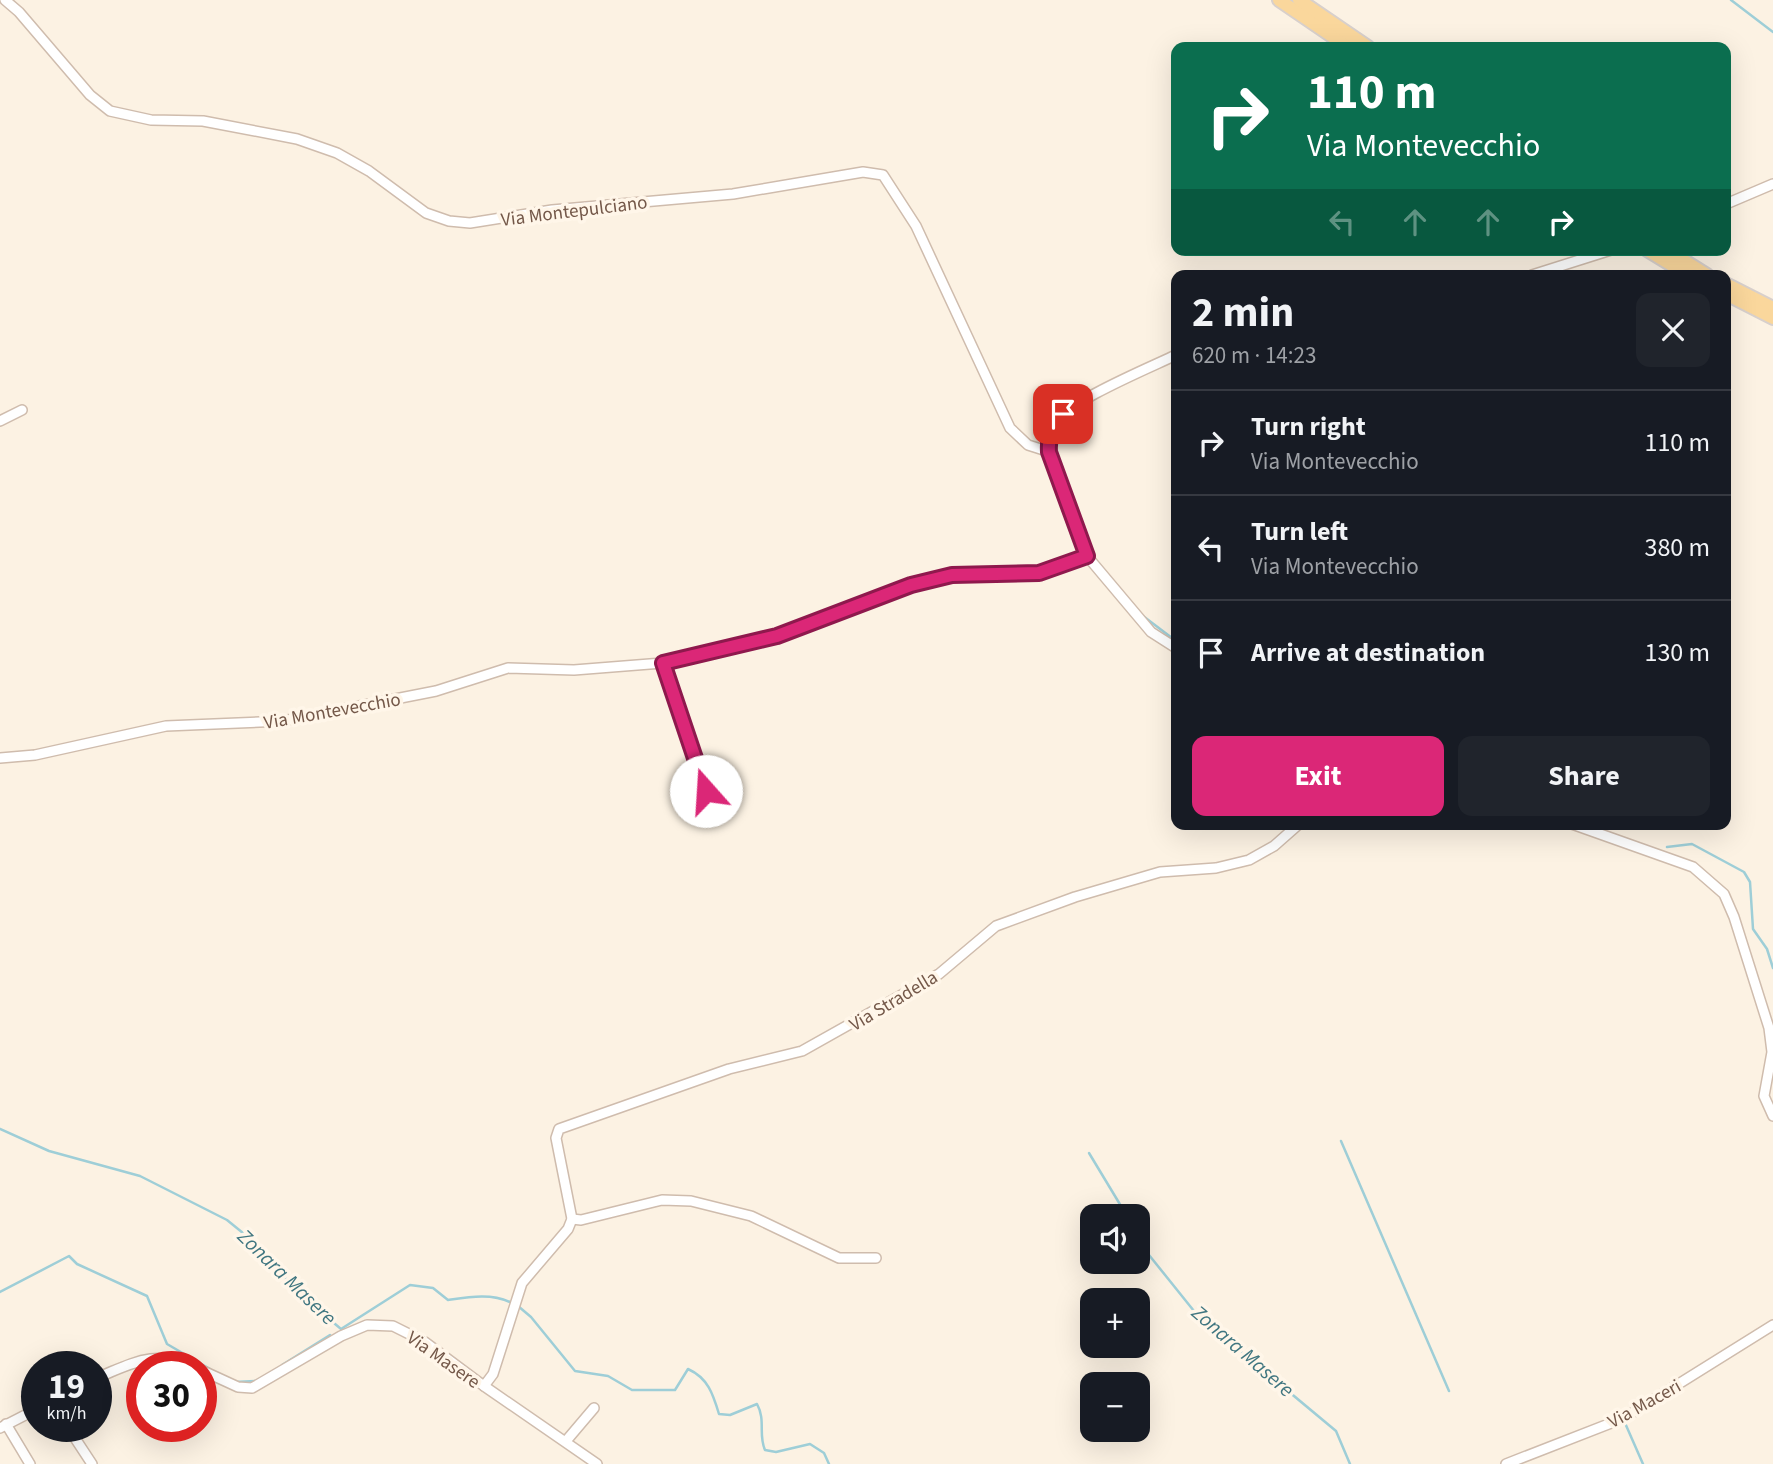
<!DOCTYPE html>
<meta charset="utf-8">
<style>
body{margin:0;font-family:"Source Sans 3",sans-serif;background:#20242c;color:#f1f3f6;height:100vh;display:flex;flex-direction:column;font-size:26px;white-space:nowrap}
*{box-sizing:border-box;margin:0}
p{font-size:23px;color:#9ea1a6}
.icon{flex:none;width:38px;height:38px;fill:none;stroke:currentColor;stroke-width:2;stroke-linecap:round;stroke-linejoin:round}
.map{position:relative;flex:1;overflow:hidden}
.details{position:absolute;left:1171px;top:270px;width:560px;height:560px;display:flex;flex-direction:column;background:#171b24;border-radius:14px;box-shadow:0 7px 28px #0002}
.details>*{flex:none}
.hud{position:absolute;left:1171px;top:42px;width:560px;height:214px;border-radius:14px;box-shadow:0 7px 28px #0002;background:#0b6e4f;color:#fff;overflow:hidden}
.buttons{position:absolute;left:1080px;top:1204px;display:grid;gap:14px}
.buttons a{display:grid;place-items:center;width:70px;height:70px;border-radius:14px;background:#171b24;box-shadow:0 7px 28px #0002;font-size:35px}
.speed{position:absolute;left:21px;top:1351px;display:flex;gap:14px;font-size:35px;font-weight:700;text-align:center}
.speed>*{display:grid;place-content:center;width:91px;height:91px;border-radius:50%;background:#171b24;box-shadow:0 7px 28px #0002;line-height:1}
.speed small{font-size:18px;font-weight:400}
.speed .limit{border:10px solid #d22;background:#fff;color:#111}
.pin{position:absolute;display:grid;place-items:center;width:60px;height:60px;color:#fff;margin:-30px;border-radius:14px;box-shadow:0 4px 10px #0006}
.me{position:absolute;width:77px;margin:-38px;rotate:341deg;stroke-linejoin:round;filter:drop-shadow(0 0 5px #0008)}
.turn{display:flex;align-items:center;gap:24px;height:147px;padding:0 21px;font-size:32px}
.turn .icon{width:91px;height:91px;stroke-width:2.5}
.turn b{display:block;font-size:49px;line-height:60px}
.lanes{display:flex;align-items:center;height:66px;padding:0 21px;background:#0003;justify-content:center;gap:35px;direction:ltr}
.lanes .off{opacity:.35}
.round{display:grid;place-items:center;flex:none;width:74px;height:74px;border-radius:14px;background:#20242c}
.overview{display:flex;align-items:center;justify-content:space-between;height:119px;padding:0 21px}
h1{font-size:42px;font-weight:700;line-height:52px}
.cta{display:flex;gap:14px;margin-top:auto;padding:14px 21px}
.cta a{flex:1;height:80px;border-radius:14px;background:#db2777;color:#fff;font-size:28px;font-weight:700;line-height:80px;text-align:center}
.cta a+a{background:#20242c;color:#f1f3f6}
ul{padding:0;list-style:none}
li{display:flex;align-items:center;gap:21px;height:105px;padding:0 21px;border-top:2px solid #363941}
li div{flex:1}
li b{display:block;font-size:26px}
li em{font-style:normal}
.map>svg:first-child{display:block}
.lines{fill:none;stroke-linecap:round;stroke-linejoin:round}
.stream{stroke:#9eced7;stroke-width:2.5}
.minor-casing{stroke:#cfbcad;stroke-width:12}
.major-casing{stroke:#d8d0cc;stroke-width:16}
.minor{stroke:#fff;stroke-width:9}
.major{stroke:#fad79c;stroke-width:12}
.route-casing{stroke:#8e194d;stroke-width:18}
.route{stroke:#db2777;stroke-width:12}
.labels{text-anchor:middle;stroke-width:7;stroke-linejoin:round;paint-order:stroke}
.street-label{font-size:19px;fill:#745849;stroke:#fff6e9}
.water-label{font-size:21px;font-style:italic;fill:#407680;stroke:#fff6e9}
</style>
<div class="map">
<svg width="1773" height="1464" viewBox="0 0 1773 1464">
<rect width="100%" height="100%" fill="#fcf2e3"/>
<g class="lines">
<!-- stream -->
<g class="stream">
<path d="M1731,0L1773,32"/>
<path d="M1143,616L1176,641"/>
<path d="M1667,847L1692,844L1744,872L1750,882L1753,929L1767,949L1773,968"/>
<path d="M0,1129L49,1151L140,1176L227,1220L259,1246L296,1291L341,1329L410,1285L433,1288L448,1300C469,1297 492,1293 512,1303"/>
<path d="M1341,1141L1449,1391"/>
<path d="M1089,1153L1127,1216"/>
<path d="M1138,1233L1149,1255L1198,1316L1336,1431L1350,1464"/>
<path d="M0,1292L69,1256L77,1264L147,1296L167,1344L210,1369"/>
<path d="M518,1306L531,1317L575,1371L608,1376L632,1390H675L688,1369C708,1378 713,1394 719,1414L730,1415L757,1404C766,1420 758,1435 765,1450L776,1452L810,1444L824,1453L829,1464"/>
<path d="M282,1365L330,1335"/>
<path d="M235,1382L255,1381"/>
<path d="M1625,1423L1643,1464"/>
</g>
<!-- minor casing -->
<g class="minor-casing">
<g id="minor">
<path d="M5,0L19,12L90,95L110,111L151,120L203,121L297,139L337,153L369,171L426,213L449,221L470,223L552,210L733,194L863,172L883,175L916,226L1010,428L1028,445L1050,452"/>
<path d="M1726,204L1773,184"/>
<path d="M1532,275L1611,250"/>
<path d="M0,421L22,410"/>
<path d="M1087,556L1151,632L1176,648"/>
<path d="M663,663L706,791"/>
<path d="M0,758L35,755L166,726L283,721L436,691L508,668L574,670L675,662L777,636L911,585L952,575L1039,573L1087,556L1050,452C1049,443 1048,433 1053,425C1066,402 1149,368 1176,355"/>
<path d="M1572,824L1693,867L1724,894L1734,917L1769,1028L1772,1052L1764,1096L1773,1116"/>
<path d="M572,1219L581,1220L662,1200L691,1201L751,1216L839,1258H876"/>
<path d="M201,1370L238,1387L252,1388L341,1336L367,1325L393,1326L425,1342L484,1386L597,1464"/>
<path d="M96,1378C134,1363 154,1349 194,1367"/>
<path d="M484,1386L493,1374L522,1283L568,1229L572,1219L556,1138L559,1129L729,1069L802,1051L939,974L996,926L1075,897L1160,872L1216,868L1249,860L1274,846L1299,824"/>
<path d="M6,1424L30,1464"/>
<path d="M67,1426L92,1464"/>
<path d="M0,1428L37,1409"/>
<path d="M566,1441L594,1408"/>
<path d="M1506,1464L1624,1418L1773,1325"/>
</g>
</g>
<!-- major casing -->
<g class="major-casing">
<g id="major">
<path d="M1279,0L1348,47"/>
<path d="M1299,0L1368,47"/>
<path d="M1647,250L1688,275"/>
<path d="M1667,250L1707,275"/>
<path d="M1726,284L1773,308"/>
<path d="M1726,294L1773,318"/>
</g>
</g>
<!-- minor -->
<use href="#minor" class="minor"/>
<!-- major -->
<use href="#major" class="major"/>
</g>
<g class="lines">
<!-- route casing -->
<g class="route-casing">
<path id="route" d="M706,791L663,663L777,636L911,585L952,575L1039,573L1087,556L1049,452C1048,435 1052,426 1063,414"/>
</g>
<!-- route -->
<use href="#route" class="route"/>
</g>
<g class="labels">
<!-- street labels -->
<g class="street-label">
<text transform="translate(574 210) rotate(-7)" y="7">Via Montepulciano</text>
<text transform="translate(332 710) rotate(-10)" y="7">Via Montevecchio</text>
<text transform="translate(893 1000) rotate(-31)" y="7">Via Stradella</text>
<text transform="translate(444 1359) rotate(35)" y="7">Via Masere</text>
<text transform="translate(1644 1403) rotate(-29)" y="7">Via Maceri</text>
</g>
<!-- water labels -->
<g class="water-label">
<text transform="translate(287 1277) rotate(44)" y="7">Zonara Masere</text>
<text transform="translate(1243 1351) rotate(41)" y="7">Zonara Masere</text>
</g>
</g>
</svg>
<div class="buttons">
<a><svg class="icon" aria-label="sound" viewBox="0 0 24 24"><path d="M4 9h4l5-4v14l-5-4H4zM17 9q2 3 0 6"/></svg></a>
<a>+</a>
<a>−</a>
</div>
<div class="speed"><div>19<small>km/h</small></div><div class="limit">30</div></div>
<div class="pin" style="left:1063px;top:414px;background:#d93025"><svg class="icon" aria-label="arrive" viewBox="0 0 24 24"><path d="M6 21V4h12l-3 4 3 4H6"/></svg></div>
<svg class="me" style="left:706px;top:791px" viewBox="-20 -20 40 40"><circle r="19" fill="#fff"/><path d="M0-13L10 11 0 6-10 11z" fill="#db2777"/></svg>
<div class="hud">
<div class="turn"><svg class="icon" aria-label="right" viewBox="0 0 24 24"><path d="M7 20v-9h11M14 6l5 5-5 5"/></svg><div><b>110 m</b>Via Montevecchio</div></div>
<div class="lanes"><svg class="icon off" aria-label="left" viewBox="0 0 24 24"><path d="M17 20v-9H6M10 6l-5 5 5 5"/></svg><svg class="icon off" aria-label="ahead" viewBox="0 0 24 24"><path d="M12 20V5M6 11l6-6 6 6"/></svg><svg class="icon off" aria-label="ahead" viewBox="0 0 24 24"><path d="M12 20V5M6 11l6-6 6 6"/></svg><svg class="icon" aria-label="right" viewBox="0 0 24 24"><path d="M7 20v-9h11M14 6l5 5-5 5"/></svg></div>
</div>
<section class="details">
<div class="overview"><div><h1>2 min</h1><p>620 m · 14:23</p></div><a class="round"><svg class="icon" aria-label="close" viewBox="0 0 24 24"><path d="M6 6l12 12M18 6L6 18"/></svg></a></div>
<ul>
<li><svg class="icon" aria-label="right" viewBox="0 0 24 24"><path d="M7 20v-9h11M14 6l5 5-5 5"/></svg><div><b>Turn right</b><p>Via Montevecchio</p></div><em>110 m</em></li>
<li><svg class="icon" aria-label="left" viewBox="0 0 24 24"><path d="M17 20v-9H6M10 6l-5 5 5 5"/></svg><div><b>Turn left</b><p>Via Montevecchio</p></div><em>380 m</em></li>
<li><svg class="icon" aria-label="arrive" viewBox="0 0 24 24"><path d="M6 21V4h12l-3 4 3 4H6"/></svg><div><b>Arrive at destination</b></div><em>130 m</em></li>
</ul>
<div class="cta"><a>Exit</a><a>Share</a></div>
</section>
</div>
